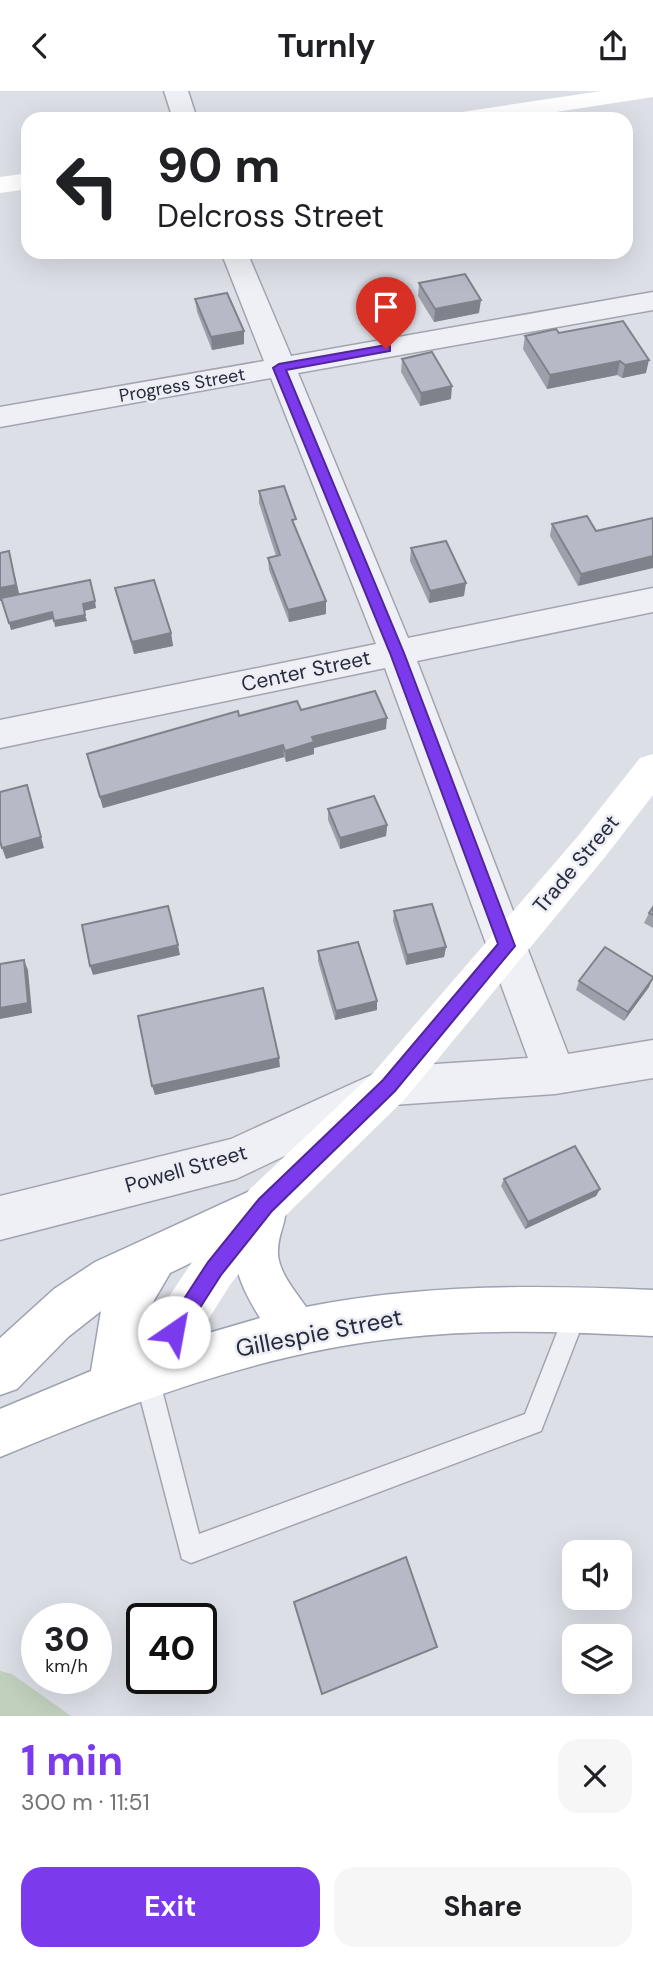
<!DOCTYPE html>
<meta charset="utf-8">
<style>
body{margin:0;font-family:"DM Sans",sans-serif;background:#f6f6f6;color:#202124;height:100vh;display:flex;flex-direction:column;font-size:26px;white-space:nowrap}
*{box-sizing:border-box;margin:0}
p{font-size:23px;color:#757577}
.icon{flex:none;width:38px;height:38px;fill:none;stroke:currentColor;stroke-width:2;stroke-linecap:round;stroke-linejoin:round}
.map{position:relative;height:1625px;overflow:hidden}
.sheet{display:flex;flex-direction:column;background:#fff;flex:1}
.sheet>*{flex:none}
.top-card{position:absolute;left:21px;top:21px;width:612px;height:147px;border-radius:21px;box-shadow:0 7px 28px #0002;background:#fff;color:#202124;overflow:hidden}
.controls{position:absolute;left:562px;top:1449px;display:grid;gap:14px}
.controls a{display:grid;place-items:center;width:70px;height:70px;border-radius:14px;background:#fff;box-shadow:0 7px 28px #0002;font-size:35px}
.speed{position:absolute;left:21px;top:1512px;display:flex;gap:14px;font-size:35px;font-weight:700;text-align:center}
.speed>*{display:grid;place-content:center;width:91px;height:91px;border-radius:50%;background:#fff;box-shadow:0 7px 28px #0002;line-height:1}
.speed small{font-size:18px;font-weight:400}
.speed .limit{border:4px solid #111;border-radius:10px;background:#fff;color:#111}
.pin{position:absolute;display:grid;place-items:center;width:60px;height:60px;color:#fff;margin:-72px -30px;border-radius:50% 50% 50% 0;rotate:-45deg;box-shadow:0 0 7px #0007}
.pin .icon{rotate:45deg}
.me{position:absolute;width:77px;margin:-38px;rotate:33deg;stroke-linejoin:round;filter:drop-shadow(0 0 5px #0008)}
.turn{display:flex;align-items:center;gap:24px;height:147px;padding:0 21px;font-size:32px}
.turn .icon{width:91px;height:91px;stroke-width:2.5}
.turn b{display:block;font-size:49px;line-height:60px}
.round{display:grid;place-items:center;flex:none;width:74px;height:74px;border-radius:21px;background:#f6f6f6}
.overview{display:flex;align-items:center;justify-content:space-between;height:119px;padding:0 21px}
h1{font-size:42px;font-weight:700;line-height:52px;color:#7c3aed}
.cta{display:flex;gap:14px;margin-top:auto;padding:14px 21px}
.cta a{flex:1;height:80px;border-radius:21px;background:#7c3aed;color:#fff;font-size:28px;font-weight:700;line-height:80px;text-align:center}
.cta a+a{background:#f6f6f6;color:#202124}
header{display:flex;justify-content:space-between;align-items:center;height:91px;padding:0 21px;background:#fff;font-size:32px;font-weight:700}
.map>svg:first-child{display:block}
.green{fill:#c0d0bd}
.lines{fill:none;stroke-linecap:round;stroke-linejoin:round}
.lane-casing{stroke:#a2a5b0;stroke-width:3}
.street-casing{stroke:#a2a5b0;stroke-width:3}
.primary-casing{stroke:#9ca2b2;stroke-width:3}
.lane{fill:#eff0f5;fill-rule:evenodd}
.street{fill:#eff0f5;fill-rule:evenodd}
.secondary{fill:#fff;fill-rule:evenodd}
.primary{fill:#fff;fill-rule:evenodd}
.wall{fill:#9da0aa}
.shaded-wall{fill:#80828b}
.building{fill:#b7bac6;stroke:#80828b;stroke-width:2}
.route{fill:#7c3aed;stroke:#51269a;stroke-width:2}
.labels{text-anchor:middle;stroke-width:5;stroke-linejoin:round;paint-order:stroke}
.far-street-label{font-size:18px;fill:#262b3d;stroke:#eceef4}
.street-label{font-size:21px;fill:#262b3d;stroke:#eceef4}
.near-street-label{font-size:24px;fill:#262b3d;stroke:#eceef4}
</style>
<header><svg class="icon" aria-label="back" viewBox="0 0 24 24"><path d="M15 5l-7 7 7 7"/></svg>Turnly<svg class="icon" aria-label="share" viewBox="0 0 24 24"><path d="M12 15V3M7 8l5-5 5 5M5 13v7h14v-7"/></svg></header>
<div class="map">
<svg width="653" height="1625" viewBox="0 0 653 1625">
<rect width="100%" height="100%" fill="#dcdfe6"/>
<!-- green -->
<path class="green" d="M0,1580L12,1583L71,1625H0Z"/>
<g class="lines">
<!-- lane casing -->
<g class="lane-casing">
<path id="lane" d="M577,1208L585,1211L588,1219L541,1340L191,1472L182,1468L134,1283L138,1275L146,1271L154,1275L158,1283L199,1443L525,1323L569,1211Z"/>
</g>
<!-- street casing -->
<g class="street-casing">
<g id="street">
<path d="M164,0H188L197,28H173Z"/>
<path d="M221,161H247L291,265L653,201V219L298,282L408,547L653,497V521L417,570L568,963L653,949V987L555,1003L392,1014L236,1088L0,1149V1105L231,1048L389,976L528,967L385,577L0,657V629L376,553L271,287L0,336V316L264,270Z"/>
</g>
</g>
<!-- primary casing -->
<g class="primary-casing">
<path id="primary" d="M265,1093L281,1099C293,1128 277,1137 278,1163C279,1182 296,1201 306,1216C422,1193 536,1194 653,1199V1245C568,1241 484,1237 399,1247C259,1262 130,1312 0,1366V1318L91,1280L101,1220L68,1246L17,1298L0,1304V1247L54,1198L95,1171ZM236,1150C231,1177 246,1204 260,1227L140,1262L145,1225L170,1182Z"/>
</g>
<!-- lane -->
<use href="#lane" class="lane"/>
<!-- street -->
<use href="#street" class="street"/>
<!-- secondary -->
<g class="secondary">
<path d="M601,0H653V6L511,28H450L453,23L462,21Z"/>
<path d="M28,82V98L0,102V86Z"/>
<path d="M653,663V704L605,766L404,1009L281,1129L230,1194L163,1300L146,1306L129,1300L123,1283L129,1266L198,1162L249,1099L374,981L579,744L640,667Z"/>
</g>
<!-- primary -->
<use href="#primary" class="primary"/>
</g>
<!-- wall -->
<g class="wall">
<path d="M419,192L479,222L434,231L418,205Z"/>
<path d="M195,208L244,253L212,259L197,221Z"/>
<path d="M559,242L646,282L622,287L617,284L547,298L523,258L525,245Z"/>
<path d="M402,268L451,308L420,315L401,281Z"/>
<path d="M259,400L296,438L326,523L289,531L269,479L268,467L276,465L259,412Z"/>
<path d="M552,433L596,440L578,495L550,445Z"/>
<path d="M411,457L464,505L429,512L410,470Z"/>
<path d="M115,497L171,542L173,555L134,563L118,510Z"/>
<path d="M301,619L386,638L314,657V663L286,671L284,666L103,717L90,674L239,625Z"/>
<path d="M328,718L387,734L386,745L340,758L328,729Z"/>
<path d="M653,816V837L644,832L649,822Z"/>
<path d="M394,820L446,856L444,866L406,874L393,830Z"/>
<path d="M318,860L377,910V919L335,929L318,870Z"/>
<path d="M579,890L649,896L624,930L576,899Z"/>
<path d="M504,1088L600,1098L596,1105L525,1138L501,1095Z"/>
</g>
<!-- shaded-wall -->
<g class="shaded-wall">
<path d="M481,209L479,222L434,231L435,218Z"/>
<path d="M244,240V253L212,259L211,246Z"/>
<path d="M649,269L646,282L622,287L625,274Z"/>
<path d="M620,270L617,284L547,298L550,284Z"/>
<path d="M452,295L451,308L420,315L421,302Z"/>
<path d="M9,460L20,506L0,510V497Z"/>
<path d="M653,465V477L578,495L581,483Z"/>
<path d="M466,492L464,505L429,512L430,500Z"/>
<path d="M95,510L96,517L84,520L83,513Z"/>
<path d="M326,510V523L289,531L288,519Z"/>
<path d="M52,521L53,528L11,539L9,532Z"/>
<path d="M85,524L87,530L55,536L54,530Z"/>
<path d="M171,542L173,555L134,563L132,551Z"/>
<path d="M387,627L386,638L314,657V663L286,671L285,660L312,646Z"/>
<path d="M283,654L284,666L103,717L100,706Z"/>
<path d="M27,694L44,757L6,768L2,757Z"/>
<path d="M387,734L386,745L340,758V747Z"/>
<path d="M178,854L180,864L93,884L90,875Z"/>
<path d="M446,856L444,866L406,874L407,864Z"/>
<path d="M24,869L28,879L32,922L0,928V917Z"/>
<path d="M653,887L649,896L624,930L628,921Z"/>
<path d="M377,910V919L335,929L336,920Z"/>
<path d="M279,967L280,976L155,1004L152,995Z"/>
<path d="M600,1098L596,1105L525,1138L528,1131Z"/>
</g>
<!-- building -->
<g class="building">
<path d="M465,183L481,209L435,218L419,192Z"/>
<path d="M227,202L244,240L211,246L195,208Z"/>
<path d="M623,230L649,269L625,274L620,270L550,284L525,245L556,238L559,242Z"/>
<path d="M432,261L452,295L421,302L402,268Z"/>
<path d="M284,395L296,428L292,429L326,510L288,519L268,467L280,464L259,400Z"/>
<path d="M587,425L596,440L653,427V465L581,483L552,433Z"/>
<path d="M446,450L466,492L430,500L411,457Z"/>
<path d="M9,460L16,494L0,497V462Z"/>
<path d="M90,489L95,510L83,513L85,524L54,530L52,521L9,532L1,507Z"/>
<path d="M154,489L171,542L132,551L115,497Z"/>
<path d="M375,600L387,627L312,646L314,651L285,660L283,654L100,706L87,663L238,620L239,625L297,610L301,619Z"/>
<path d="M27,694L41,746L2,757L0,750V701Z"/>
<path d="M374,705L387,734L340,747L328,718Z"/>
<path d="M432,813L446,856L407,864L394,820Z"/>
<path d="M168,815L178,854L90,875L82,834Z"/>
<path d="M653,816V824L649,822Z"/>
<path d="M358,851L377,910L336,920L318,860Z"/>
<path d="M605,856L653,886V887L628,921L579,890Z"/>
<path d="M24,869L28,912L0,917V873Z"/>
<path d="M263,897L279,967L152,995L138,925Z"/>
<path d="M575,1055L600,1098L528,1131L504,1088Z"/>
<path d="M406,1466L437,1556L322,1603L294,1511Z"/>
</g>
<!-- route -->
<path class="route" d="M386,254L390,255V260L286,279L404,562L515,855L395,1000L272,1120L221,1184L180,1248L174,1250L167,1248L164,1241L167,1234L208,1171L259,1108L383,989L498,853L390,562L273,277L279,273Z"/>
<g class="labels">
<!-- far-street labels -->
<g class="far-street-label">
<text transform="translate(182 294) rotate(-10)" y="6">Progress Street</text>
</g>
<!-- street labels -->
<g class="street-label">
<text transform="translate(306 580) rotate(-12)" y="7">Center Street</text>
<text transform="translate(576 773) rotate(-50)" y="7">Trade Street</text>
<text transform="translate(186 1078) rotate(-16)" y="7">Powell Street</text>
</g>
<!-- near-street labels -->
<g class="near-street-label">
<text transform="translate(319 1242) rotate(-11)" y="8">Gillespie Street</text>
</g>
</g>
</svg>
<div class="controls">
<a><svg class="icon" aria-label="sound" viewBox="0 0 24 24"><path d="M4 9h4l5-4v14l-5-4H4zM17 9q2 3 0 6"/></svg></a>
<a><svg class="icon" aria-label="layers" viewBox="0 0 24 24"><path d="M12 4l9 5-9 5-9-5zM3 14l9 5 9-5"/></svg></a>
</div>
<div class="speed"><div>30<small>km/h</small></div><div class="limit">40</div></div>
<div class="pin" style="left:386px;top:258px;background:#d93025"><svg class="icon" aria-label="arrive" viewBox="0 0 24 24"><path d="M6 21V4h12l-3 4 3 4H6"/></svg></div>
<svg class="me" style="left:174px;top:1241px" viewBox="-20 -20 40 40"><circle r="19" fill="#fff"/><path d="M0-13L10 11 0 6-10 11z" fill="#7c3aed"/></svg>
<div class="top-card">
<div class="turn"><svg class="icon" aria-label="left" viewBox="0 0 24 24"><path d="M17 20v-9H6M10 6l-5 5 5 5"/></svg><div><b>90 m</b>Delcross Street</div></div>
</div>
</div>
<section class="sheet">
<div class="overview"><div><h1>1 min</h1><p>300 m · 11:51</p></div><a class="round"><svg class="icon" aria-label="close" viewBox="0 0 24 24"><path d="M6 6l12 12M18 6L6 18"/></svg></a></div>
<div class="cta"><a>Exit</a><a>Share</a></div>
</section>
